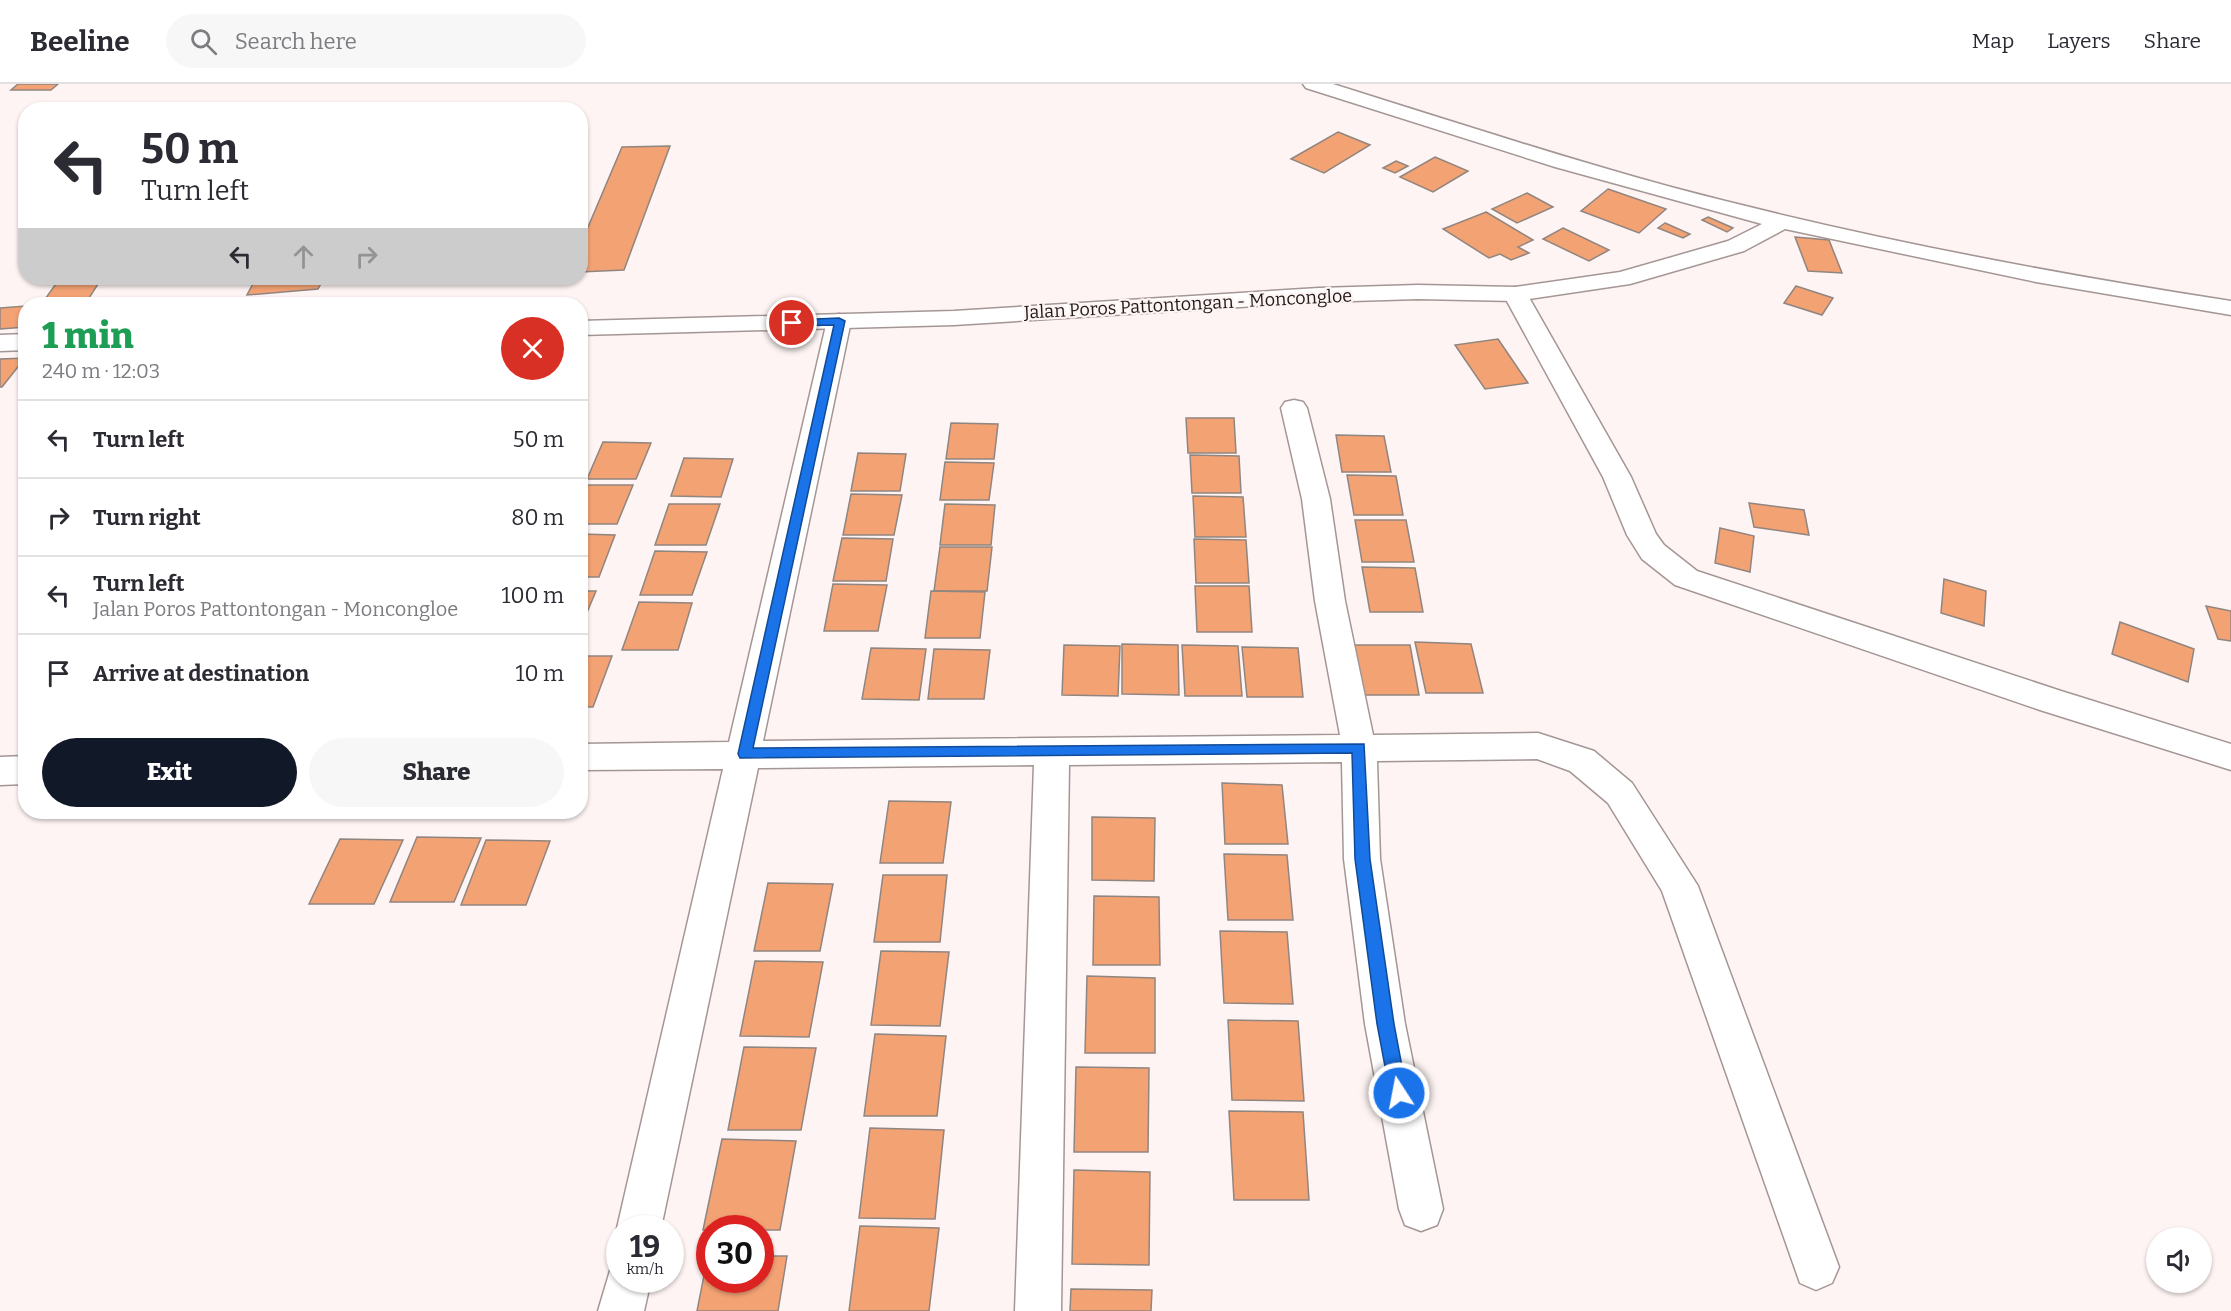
<!DOCTYPE html>
<meta charset="utf-8">
<style>
body{margin:0;font-family:Bitter,serif;background:#f7f7f7;color:#2b2b33;height:100vh;display:flex;flex-direction:column;font-size:22px;white-space:nowrap}
*{box-sizing:border-box;margin:0}
p{font-size:20px;color:#7c7c81}
.icon{flex:none;width:33px;height:33px;fill:none;stroke:currentColor;stroke-width:2;stroke-linecap:round;stroke-linejoin:round}
.map{position:relative;flex:1;overflow:hidden}
.details{position:absolute;left:18px;top:213px;width:570px;height:522px;display:flex;flex-direction:column;background:#fff;border-radius:24px;box-shadow:0 2px 4px #0004}
.details>*{flex:none}
.banner{position:absolute;left:18px;top:18px;width:570px;height:183px;border-radius:24px;box-shadow:0 2px 4px #0004;background:#fff;color:#2b2b33;overflow:hidden}
.buttons{position:absolute;left:2146px;top:1143px;display:grid;gap:12px}
.buttons a{display:grid;place-items:center;width:66px;height:66px;border-radius:50%;background:#fff;box-shadow:0 2px 4px #0004;font-size:30px}
.speed{position:absolute;left:606px;top:1131px;display:flex;gap:12px;font-size:30px;font-weight:700;text-align:center}
.speed>*{display:grid;place-content:center;width:78px;height:78px;border-radius:50%;background:#fff;box-shadow:0 2px 4px #0004;line-height:1}
.speed small{font-size:15px;font-weight:400}
.speed .limit{border:9px solid #d22;background:#fff;color:#111}
.pin{position:absolute;display:grid;place-items:center;width:51px;height:51px;color:#fff;margin:-26px;border:3px solid #fff;border-radius:50%;box-shadow:0 2px 6px #0007}
.me{position:absolute;width:66px;margin:-33px;rotate:349deg;stroke-linejoin:round;filter:drop-shadow(0 0 4px #0008)}
.turn{display:flex;align-items:center;gap:21px;height:126px;padding:0 24px;font-size:27px}
.turn .icon{width:78px;height:78px;stroke-width:2.5}
.turn b{display:block;font-size:42px;line-height:51px}
.lanes{display:flex;align-items:center;height:57px;padding:0 24px;background:#0003;justify-content:center;gap:30px;direction:ltr}
.lanes .off{opacity:.35}
.round{display:grid;place-items:center;flex:none;width:63px;height:63px;border-radius:32px;background:#f7f7f7}
.headline{display:flex;align-items:center;justify-content:space-between;height:102px;padding:0 24px}
h1{font-size:36px;font-weight:800;line-height:45px;color:#1e9e55}
.cta{display:flex;gap:12px;margin-top:auto;padding:12px 24px}
.cta a{flex:1;height:69px;border-radius:36px;background:#111827;color:#fff;font-size:24px;font-weight:800;line-height:69px;text-align:center}
.cta a+a{background:#f7f7f7;color:#2b2b33}
ul{padding:0;list-style:none}
li{display:flex;align-items:center;gap:18px;height:78px;padding:0 24px;border-top:2px solid #e1e1e2}
li div{flex:1}
li b{display:block;font-size:22px}
li em{font-style:normal}
header{display:flex;align-items:center;gap:36px;box-sizing:border-box;height:84px;padding:0 30px;background:#fff;border-bottom:2px solid #e1e1e2}
header strong{font-size:28px}
nav{display:flex;gap:33px;margin-inline-start:auto;font-size:21px}
.search{width:420px;height:54px;background:#f7f7f7;display:flex;align-items:center;gap:15px;box-sizing:border-box;padding:0 21px;border-radius:33px;color:#7c7c81;font-size:22px}
.map>svg:first-child{display:block}
.building{fill:#f3a274;stroke:#91857f;stroke-width:1.5}
.lines{fill:none;stroke-linecap:round;stroke-linejoin:round}
.minor-casing{stroke:#a49694;stroke-width:3}
.tertiary-casing{stroke:#a49694;stroke-width:3}
.minor{fill:#fff;fill-rule:evenodd}
.tertiary{fill:#fff;fill-rule:evenodd}
.route{fill:#1a73e8;stroke:#114b97;stroke-width:1.5}
.labels{text-anchor:middle;stroke-width:4.5;stroke-linejoin:round;paint-order:stroke}
.far-street-label{font-size:18px;fill:#201a1a;stroke:#fdf4f3}
</style>
<header>
<strong>Beeline</strong>
<div class="search"><svg class="icon" aria-label="search" viewBox="0 0 24 24"><circle cx="10" cy="10" r="6"/><path d="M15 15l6 6"/></svg>Search here</div>
<nav><a>Map</a><a>Layers</a><a>Share</a></nav>
</header>
<div class="map">
<svg width="2231" height="1227" viewBox="0 0 2231 1227">
<rect width="100%" height="100%" fill="#fdf4f3"/>
<!-- building -->
<g class="building">
<path d="M18,0H58L51,6H11Z"/>
<path d="M1338,48L1370,61L1324,89L1291,75Z"/>
<path d="M670,62L624,186L580,188V162L622,63Z"/>
<path d="M1435,73L1468,87L1433,108L1400,93Z"/>
<path d="M1396,77L1408,82L1395,89L1383,84Z"/>
<path d="M1608,105L1666,125L1639,149L1581,127Z"/>
<path d="M1527,109L1553,123L1517,139L1492,125Z"/>
<path d="M1486,128L1533,156L1518,163L1529,169L1511,176L1500,170L1489,174L1443,145Z"/>
<path d="M1708,133L1733,144L1727,148L1702,136Z"/>
<path d="M1665,139L1690,150L1683,154L1658,144Z"/>
<path d="M1563,144L1609,166L1589,177L1543,155Z"/>
<path d="M1795,153L1829,156L1842,189L1808,187Z"/>
<path d="M60,194H102L89,214L43,218Z"/>
<path d="M256,194H324L318,205L247,211Z"/>
<path d="M1796,202L1833,214L1822,231L1784,219Z"/>
<path d="M26,222V243L0,245V224Z"/>
<path d="M1498,255L1528,299L1485,305L1455,261Z"/>
<path d="M25,274L2,303H0V275Z"/>
<path d="M1186,334H1234L1236,369H1188Z"/>
<path d="M951,339L998,340L994,375H946Z"/>
<path d="M1336,351L1384,352L1391,388H1342Z"/>
<path d="M603,358L651,359L636,395H587Z"/>
<path d="M858,369L906,370L900,407H851Z"/>
<path d="M1190,371L1239,372L1241,409H1192Z"/>
<path d="M684,374L733,375L721,413L671,412Z"/>
<path d="M945,378L994,379L989,416H940Z"/>
<path d="M1347,391L1396,392L1403,431H1354Z"/>
<path d="M584,401H633L617,440H580V408Z"/>
<path d="M851,410L902,411L894,451H843Z"/>
<path d="M1193,412L1243,413L1246,453H1195Z"/>
<path d="M1749,419L1804,426L1809,451L1754,443Z"/>
<path d="M669,420H720L706,461H655Z"/>
<path d="M945,420L995,421L991,461H940Z"/>
<path d="M1355,436H1406L1414,478H1362Z"/>
<path d="M1720,444L1754,452L1750,488L1715,479Z"/>
<path d="M580,450L615,451L599,493H580Z"/>
<path d="M842,454L893,455L886,497H833Z"/>
<path d="M1194,455L1246,456L1249,499H1196Z"/>
<path d="M940,463H992L987,507H934Z"/>
<path d="M655,467L707,468L692,511H640Z"/>
<path d="M1362,483L1415,484L1423,528H1370Z"/>
<path d="M1944,495L1986,507L1984,542L1941,529Z"/>
<path d="M833,500L887,501L878,547H824Z"/>
<path d="M1195,502H1249L1252,548H1197Z"/>
<path d="M580,507H596L580,545Z"/>
<path d="M931,507L985,508L980,554H925Z"/>
<path d="M639,518L692,519L678,566H622Z"/>
<path d="M2206,522L2231,527V557L2218,555Z"/>
<path d="M2120,538L2194,565L2188,598L2112,570Z"/>
<path d="M1415,558L1471,560L1483,609H1426Z"/>
<path d="M1122,560L1178,561L1179,611L1122,610Z"/>
<path d="M1064,561L1120,562L1118,612L1062,611Z"/>
<path d="M1182,561L1238,562L1242,612H1185Z"/>
<path d="M1354,561H1410L1419,611H1362Z"/>
<path d="M1242,563L1298,564L1303,613H1247Z"/>
<path d="M871,564L926,565L919,616L862,615Z"/>
<path d="M934,565L990,566L984,615H928Z"/>
<path d="M580,572H612L593,623H580Z"/>
<path d="M1222,699L1282,701L1288,760H1225Z"/>
<path d="M889,717L951,718L943,779H880Z"/>
<path d="M1092,733L1155,734L1154,797L1092,796Z"/>
<path d="M417,753L481,754L454,818H390Z"/>
<path d="M340,755L403,756L374,820H309Z"/>
<path d="M486,756L550,757L526,821H461Z"/>
<path d="M1224,770L1287,771L1293,836H1228Z"/>
<path d="M883,791H947L940,858H874Z"/>
<path d="M768,799L833,800L820,867H754Z"/>
<path d="M1094,812L1159,813L1160,881H1093Z"/>
<path d="M1220,847L1287,848L1293,920L1224,919Z"/>
<path d="M881,867L949,868L940,942L871,941Z"/>
<path d="M755,877L823,878L809,953L740,952Z"/>
<path d="M1087,892L1155,894V969H1085Z"/>
<path d="M1228,936L1298,937L1304,1017L1232,1016Z"/>
<path d="M875,950L946,952L937,1032H864Z"/>
<path d="M744,963L816,964L801,1046H728Z"/>
<path d="M1076,983L1149,984L1148,1068H1074Z"/>
<path d="M1229,1027L1303,1028L1309,1116H1234Z"/>
<path d="M870,1044L944,1046L935,1135L859,1134Z"/>
<path d="M722,1055L796,1057L780,1146H703Z"/>
<path d="M1074,1086L1150,1088L1149,1181L1072,1180Z"/>
<path d="M860,1142L939,1144L929,1227H849Z"/>
<path d="M708,1171L710,1196H760V1172H787L778,1227H697Z"/>
<path d="M1071,1205L1152,1206L1151,1227H1070Z"/>
</g>
<g class="lines">
<!-- minor casing -->
<g class="minor-casing">
<g id="minor">
<path d="M1515,203L1524,205L1527,210L1631,393L1656,450L1664,461L1697,487L2061,607L2231,660V686L2040,626L1675,501L1642,475L1627,451L1603,393L1503,210L1506,205Z"/>
<path d="M839,230L848,232L851,237L763,657L1340,651L1315,517L1302,415L1281,324L1285,318L1294,316L1303,318L1307,324L1330,415L1345,517L1373,651L1538,649L1594,667L1632,699L1698,802L1839,1183L1832,1199L1816,1206L1800,1199L1662,807L1608,719L1570,687L1537,675L1377,677L1380,775L1405,940L1443,1125L1437,1141L1421,1147L1405,1141L1399,1125L1365,940L1344,775L1342,678L1069,681L1061,1227H1015L1034,681L758,684L661,1144H620V1151L617,1144L723,685L580,686V660L729,658L827,237L830,232Z"/>
<path d="M26,672V700L0,701V673Z"/>
<path d="M620,1177V1196H651L644,1227H598L612,1180Z"/>
</g>
</g>
<!-- tertiary casing -->
<g class="tertiary-casing">
<g id="tertiary">
<path d="M1303,0H1333C1445,35 1557,72 1671,103C1855,152 2043,188 2231,217V231L2036,198L1785,145L1744,167L1630,200L1515,217L1418,215L1319,218L954,241L580,251V237L954,227L1319,204L1418,201L1515,203L1620,188L1728,157L1762,140L1555,83L1306,4Z"/>
<path d="M26,250V266L0,267V251Z"/>
</g>
</g>
<!-- minor -->
<use href="#minor" class="minor"/>
<!-- tertiary -->
<use href="#tertiary" class="tertiary"/>
</g>
<!-- route -->
<path class="route" d="M839,234L845,237L753,664L1364,660L1370,775L1394,940L1407,1009L1405,1015L1399,1017L1393,1015L1390,1009L1377,940L1355,775L1352,669L740,674L738,670L834,241L792,242L787,239L792,236Z"/>
<g class="labels">
<!-- far-street labels -->
<g class="far-street-label">
<text transform="translate(1188 220) rotate(-3)" y="6">Jalan Poros Pattontongan - Moncongloe</text>
</g>
</g>
</svg>
<div class="buttons">
<a><svg class="icon" aria-label="sound" viewBox="0 0 24 24"><path d="M4 9h4l5-4v14l-5-4H4zM17 9q2 3 0 6"/></svg></a>
</div>
<div class="speed"><div>19<small>km/h</small></div><div class="limit">30</div></div>
<div class="pin" style="left:792px;top:239px;background:#d93025"><svg class="icon" aria-label="arrive" viewBox="0 0 24 24"><path d="M6 21V4h12l-3 4 3 4H6"/></svg></div>
<svg class="me" style="left:1399px;top:1009px" viewBox="-20 -20 40 40"><circle r="17" fill="#1a73e8" stroke="#fff" stroke-width="3"/><path d="M0-11L8 9 0 5-8 9z" fill="#fff"/></svg>
<div class="banner">
<div class="turn"><svg class="icon" aria-label="left" viewBox="0 0 24 24"><path d="M17 20v-9H6M10 6l-5 5 5 5"/></svg><div><b>50 m</b>Turn left</div></div>
<div class="lanes"><svg class="icon" aria-label="left" viewBox="0 0 24 24"><path d="M17 20v-9H6M10 6l-5 5 5 5"/></svg><svg class="icon off" aria-label="ahead" viewBox="0 0 24 24"><path d="M12 20V5M6 11l6-6 6 6"/></svg><svg class="icon off" aria-label="right" viewBox="0 0 24 24"><path d="M7 20v-9h11M14 6l5 5-5 5"/></svg></div>
</div>
<section class="details">
<div class="headline"><div><h1>1 min</h1><p>240 m · 12:03</p></div><a class="round" style="background:#d93025;color:#fff"><svg class="icon" aria-label="close" viewBox="0 0 24 24"><path d="M6 6l12 12M18 6L6 18"/></svg></a></div>
<ul>
<li><svg class="icon" aria-label="left" viewBox="0 0 24 24"><path d="M17 20v-9H6M10 6l-5 5 5 5"/></svg><div><b>Turn left</b></div><em>50 m</em></li>
<li><svg class="icon" aria-label="right" viewBox="0 0 24 24"><path d="M7 20v-9h11M14 6l5 5-5 5"/></svg><div><b>Turn right</b></div><em>80 m</em></li>
<li><svg class="icon" aria-label="left" viewBox="0 0 24 24"><path d="M17 20v-9H6M10 6l-5 5 5 5"/></svg><div><b>Turn left</b><p>Jalan Poros Pattontongan - Moncongloe</p></div><em>100 m</em></li>
<li><svg class="icon" aria-label="arrive" viewBox="0 0 24 24"><path d="M6 21V4h12l-3 4 3 4H6"/></svg><div><b>Arrive at destination</b></div><em>10 m</em></li>
</ul>
<div class="cta"><a>Exit</a><a>Share</a></div>
</section>
</div>
